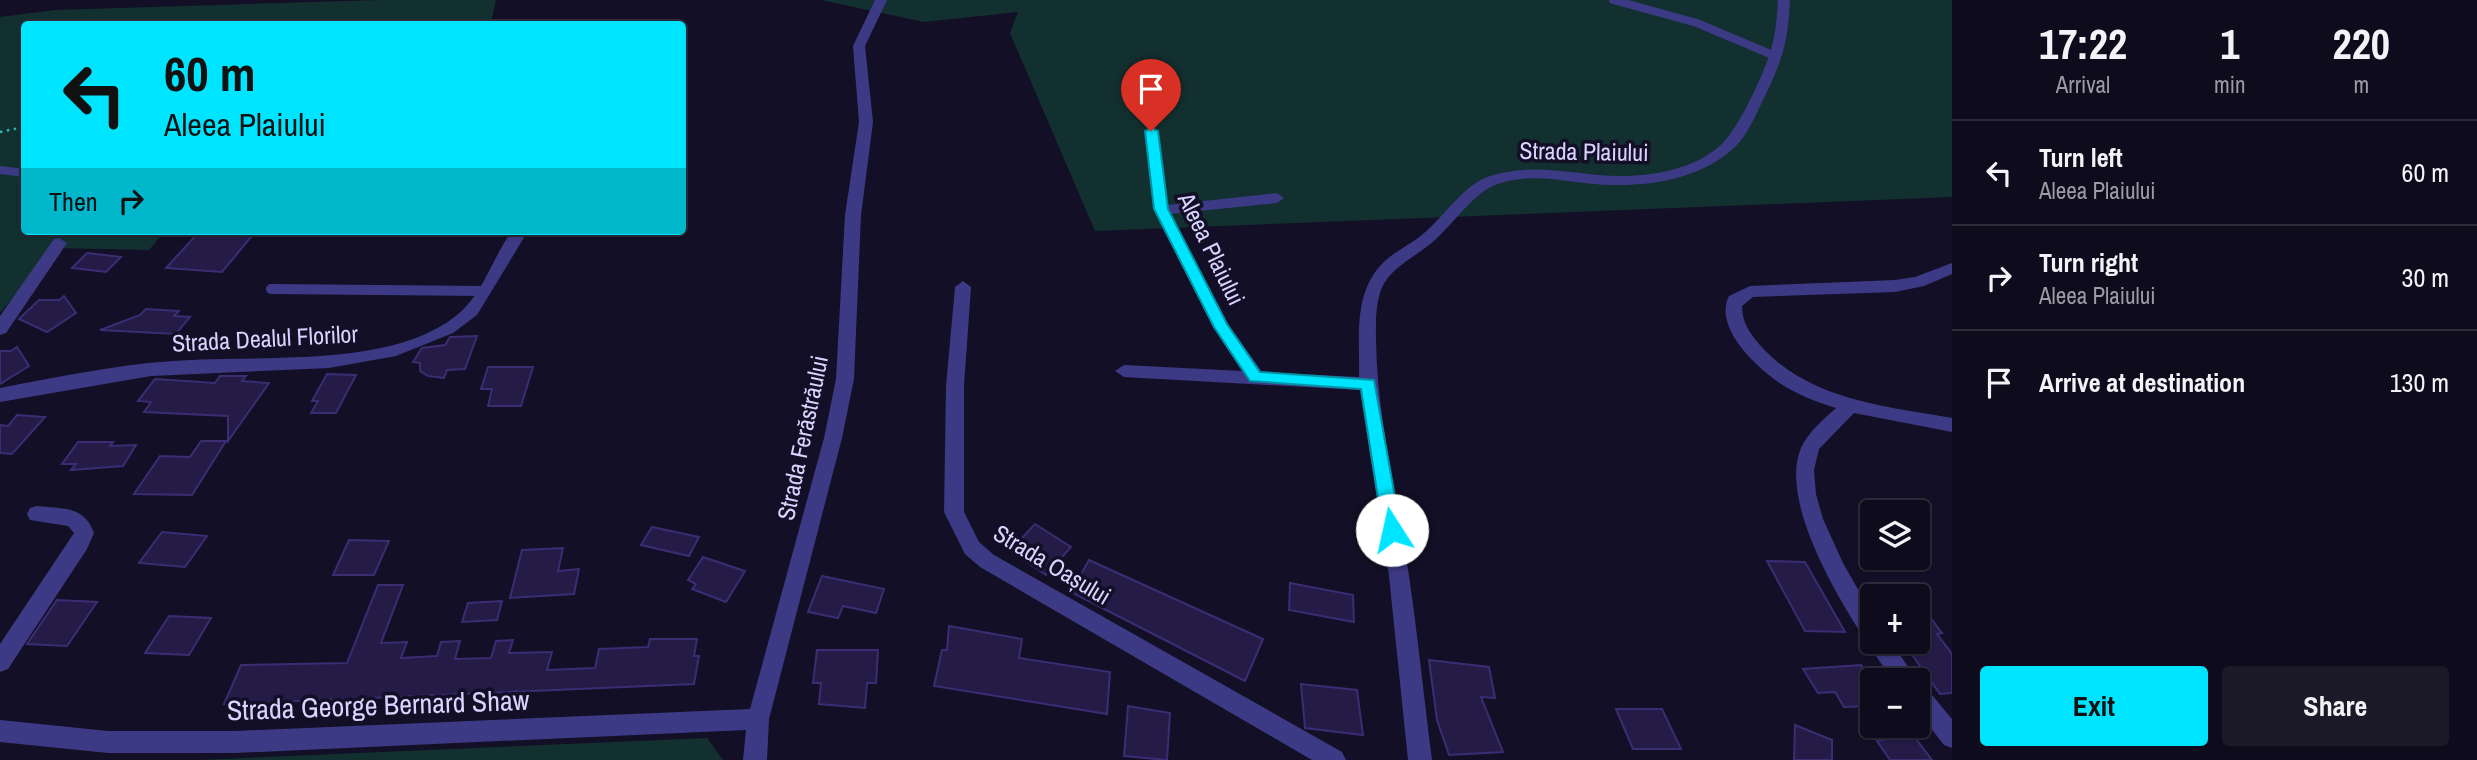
<!DOCTYPE html>
<meta charset="utf-8">
<style>
body{margin:0;font-family:"Archivo Narrow",sans-serif;background:#1c1929;color:#f1f3f6;height:100vh;display:flex;flex-direction:column;font-size:26px;white-space:nowrap}
*{box-sizing:border-box;margin:0}
p{font-size:23px;color:#9b9ba3}
.icon{flex:none;width:38px;height:38px;fill:none;stroke:currentColor;stroke-width:2;stroke-linecap:round;stroke-linejoin:round}
.map{position:relative;flex:1;overflow:hidden}
.panel{display:flex;flex-direction:column;background:#0e0b1c;width:525px}
.panel>*{flex:none}
.top-card{position:absolute;left:21px;top:21px;width:665px;height:214px;border-radius:7px;box-shadow:0 2px 5px #0004,0 0 0 2px #2e2b3b;background:#00e5ff;color:#111;overflow:hidden}
.tools{position:absolute;left:1860px;top:500px;display:grid;gap:14px}
.tools a{display:grid;place-items:center;width:70px;height:70px;border-radius:7px;background:#0e0b1c;box-shadow:0 2px 5px #0004,0 0 0 2px #2e2b3b;font-size:35px}
.pin{position:absolute;display:grid;place-items:center;width:60px;height:60px;color:#fff;margin:-72px -30px;border-radius:50% 50% 50% 0;rotate:-45deg;box-shadow:0 0 7px #0007}
.pin .icon{rotate:45deg}
.me{position:absolute;width:77px;margin:-38px;rotate:350deg;stroke-linejoin:round;filter:drop-shadow(0 0 5px #0008)}
.turn{display:flex;align-items:center;gap:24px;height:147px;padding:0 28px;font-size:32px}
.turn .icon{width:91px;height:91px;stroke-width:2.5}
.turn b{display:block;font-size:49px;line-height:60px}
.then{display:flex;align-items:center;height:66px;padding:0 28px;background:#0003;gap:14px;font-size:26px}
.eta{display:flex;justify-content:space-evenly;align-items:center;height:119px;text-align:center}
.eta b{font-size:42px;font-weight:800;line-height:49px}
.button{display:flex;gap:14px;margin-top:auto;padding:14px 28px}
.button a{flex:1;height:80px;border-radius:7px;background:#00e5ff;color:#111;font-size:28px;font-weight:800;line-height:80px;text-align:center}
.button a+a{background:#1c1929;color:#f1f3f6}
ul{padding:0;list-style:none}
li{display:flex;align-items:center;gap:21px;height:105px;padding:0 28px;border-top:2px solid #2e2b3b}
li div{flex:1}
li b{display:block;font-size:26px}
li em{font-style:normal}
main{display:flex;flex:1;min-height:0}
.map>svg:first-child{display:block}
.green{fill:#12302f}
.building{fill:#241b47;stroke:#3b2d73;stroke-width:2}
.lines{fill:none;stroke-linecap:round;stroke-linejoin:round}
.path{stroke:#2fb8b0;stroke-width:2.5;stroke-dasharray:2.5 4.5;stroke-linecap:butt}
.service-far1{stroke:#3d3a85;stroke-width:8}
.service{stroke:#3d3a85;stroke-width:10}
.minor{fill:#3d3a85;fill-rule:evenodd}
.route{fill:#00e5ff;stroke:#0095a6;stroke-width:2}
.labels{text-anchor:middle;stroke-width:7;stroke-linejoin:round;paint-order:stroke}
.street-label{font-size:24px;fill:#d9d4ff;stroke:#130f26}
.near-street-label{font-size:28px;fill:#d9d4ff;stroke:#130f26}
</style>
<main>
<div class="map">
<svg width="1952" height="760" viewBox="0 0 1952 760">
<rect width="100%" height="100%" fill="#130f26"/>
<!-- green -->
<g class="green">
<path d="M378,0H496L491,24H24V231H165L149,250L54,248L0,313V17L55,10Z"/>
<path d="M821,0H1952V197L1095,231L1010,33L1018,12L924,22Z"/>
<path d="M707,738L723,760H199Z"/>
</g>
<!-- building -->
<g class="building">
<path d="M200,231H256L222,272L166,268Z"/>
<path d="M87,253L121,257L106,272L72,268Z"/>
<path d="M64,296L76,313L47,332L19,319L39,300H59Z"/>
<path d="M146,309L179,311L174,316L190,317L176,334L100,330L140,315Z"/>
<path d="M477,336L465,369L447,370L444,378L428,376L420,371V363L413,362L422,348L445,345L450,337Z"/>
<path d="M17,347L29,366L0,384V351H11Z"/>
<path d="M488,367H533L521,406H488L492,389H481Z"/>
<path d="M327,374L356,375L336,413H311L318,401H312Z"/>
<path d="M220,376H246L242,381L269,383L228,441V416L144,412L151,402L138,401L155,379L215,383Z"/>
<path d="M17,415L45,417L12,454L0,453V425L8,426Z"/>
<path d="M201,441H226L192,495L134,494L160,456L190,457Z"/>
<path d="M78,442H113L110,446L136,445L123,466L71,470L76,464H62Z"/>
<path d="M1035,524L1071,547L1046,575L1010,551Z"/>
<path d="M652,527L699,537L689,556L641,545Z"/>
<path d="M162,532L207,536L185,567L139,563Z"/>
<path d="M349,540L389,541L374,575H333Z"/>
<path d="M563,548L558,571L579,569L574,594L510,598L522,550Z"/>
<path d="M703,557L745,571L726,602L692,589L696,584L688,580Z"/>
<path d="M1089,560L1263,639L1245,681L1071,592Z"/>
<path d="M1767,561L1805,562L1845,632L1805,631Z"/>
<path d="M822,576L884,589L876,613L843,606L838,618L808,612Z"/>
<path d="M1290,583L1353,595L1354,622L1289,610Z"/>
<path d="M378,585H403L381,643L407,642L401,658L437,656L441,642L460,641L455,659L491,658L496,641L513,640L509,653L552,652L547,670L595,668L599,649L648,647L650,639H697L694,656H699L694,684L254,703L253,706H234L235,703L224,704L241,665L347,663Z"/>
<path d="M57,600L97,602L67,646L27,644Z"/>
<path d="M502,601L497,620L462,622L468,603Z"/>
<path d="M1918,601L1942,633L1937,634L1952,654V693L1940,694L1903,642H1918Z"/>
<path d="M169,616L211,618L189,655L145,653Z"/>
<path d="M949,626L1022,639L1019,658L1110,672L1107,714L934,686L942,650H947Z"/>
<path d="M817,650H878L876,683H867L865,708L819,704L821,683H813Z"/>
<path d="M1429,660L1489,667L1495,698L1481,697L1503,752L1449,755L1437,720Z"/>
<path d="M1861,665L1872,683V706L1844,707L1835,692L1818,693L1803,669Z"/>
<path d="M1301,684L1357,690L1363,735L1305,728Z"/>
<path d="M1128,706L1170,713L1167,760L1124,756Z"/>
<path d="M1616,709H1662L1681,749H1633Z"/>
<path d="M1795,725L1832,740V760H1794Z"/>
<path d="M1913,735L1932,760H1890L1877,741Z"/>
</g>
<g class="lines">
<!-- path -->
<path class="path" d="M0,132L24,127"/>
<!-- service-far1 -->
<g class="service-far1">
<path d="M1613,0L1697,23L1775,56"/>
<path d="M0,170L24,173"/>
</g>
<!-- service -->
<path class="service" d="M271,289L484,291"/>
<!-- minor -->
<g class="minor">
<path d="M875,0H887L865,46L873,122L861,215L854,379L842,438L769,719L767,760H743L746,730L235,753H108L0,742V720L108,731H235L750,709L824,438L836,379L845,215L859,122L853,46Z"/>
<path d="M1778,0H1790C1788,41 1783,59 1765,96C1757,112 1748,134 1736,146C1705,176 1660,185 1618,185C1577,186 1538,170 1498,184C1475,191 1454,223 1436,239C1417,257 1388,267 1380,293C1375,309 1376,325 1376,341C1377,420 1398,498 1409,576C1418,637 1424,699 1432,760H1408L1389,576L1360,390L1124,377L1115,371L1124,365L1242,371L1213,327L1154,210L1144,131L1151,127L1158,131L1168,205L1277,193L1284,198L1277,203L1170,214L1228,324L1262,372L1359,377C1360,338 1353,297 1380,266C1391,253 1410,245 1423,234C1445,216 1463,185 1490,176C1535,162 1572,175 1616,176C1653,177 1704,168 1728,137C1737,125 1745,110 1752,96C1770,59 1776,41 1778,0Z"/>
<path d="M512,231H528L477,315L453,333L396,356L329,368L151,376L0,402V388C57,377 115,365 173,361C255,354 390,370 457,315C484,293 492,258 512,231Z"/>
<path d="M59,238L67,243L6,333L0,335V316L54,239Z"/>
<path d="M1952,263V274L1924,286L1895,292L1753,297L1742,306C1742,322 1749,332 1759,344C1808,400 1883,406 1952,418V432L1854,413L1819,449L1814,470L1816,494L1823,519L1843,563L1872,614V642H1891L1918,681H1894C1859,634 1775,509 1801,448C1808,432 1823,420 1836,408C1817,402 1798,395 1781,384C1757,368 1713,328 1729,296L1750,286L1895,280L1915,277Z"/>
<path d="M963,281L971,287L964,386V512L979,542L994,555L1342,752L1346,760H1312L980,567L965,554L944,512L946,386L955,287Z"/>
<path d="M37,506C62,509 84,505 94,533L87,549L8,669L0,672V644L74,533L68,526L30,520L27,514L30,508Z"/>
<path d="M1918,685L1926,688L1952,719V748L1944,745L1918,712Z"/>
</g>
</g>
<!-- route -->
<path class="route" d="M1151,128L1158,131L1168,209L1227,324L1260,372L1374,380L1401,530L1398,535L1392,538L1383,530L1361,389L1250,381L1214,327L1154,209L1145,131Z"/>
<g class="labels">
<!-- street labels -->
<g class="street-label">
<text transform="translate(1584 152) rotate(1)" y="8">Strada Plaiului</text>
<text transform="translate(1211 249) rotate(64)" y="8">Aleea Plaiului</text>
<text transform="translate(265 339) rotate(-3)" y="8">Strada Dealul Florilor</text>
<text transform="translate(803 438) rotate(-78)" y="8">Strada Ferăstrăului</text>
<text transform="translate(1052 565) rotate(31)" y="8">Strada Oașului</text>
</g>
<!-- near-street labels -->
<g class="near-street-label">
<text transform="translate(378 705) rotate(-2)" y="10">Strada George Bernard Shaw</text>
</g>
</g>
</svg>
<div class="tools">
<a><svg class="icon" aria-label="layers" viewBox="0 0 24 24"><path d="M12 4l9 5-9 5-9-5zM3 14l9 5 9-5"/></svg></a>
<a>+</a>
<a>−</a>
</div>
<div class="pin" style="left:1151px;top:131px;background:#d93025"><svg class="icon" aria-label="arrive" viewBox="0 0 24 24"><path d="M6 21V4h12l-3 4 3 4H6"/></svg></div>
<svg class="me" style="left:1392px;top:530px" viewBox="-20 -20 40 40"><circle r="19" fill="#fff"/><path d="M0-13L10 11 0 6-10 11z" fill="#00e5ff"/></svg>
<div class="top-card">
<div class="turn"><svg class="icon" aria-label="left" viewBox="0 0 24 24"><path d="M17 20v-9H6M10 6l-5 5 5 5"/></svg><div><b>60 m</b>Aleea Plaiului</div></div>
<div class="then">Then<svg class="icon" aria-label="right" viewBox="0 0 24 24"><path d="M7 20v-9h11M14 6l5 5-5 5"/></svg></div>
</div>
</div>
<section class="panel">
<div class="eta">
<div><b>17:22</b><p>Arrival</p></div>
<div><b>1</b><p>min</p></div>
<div><b>220</b><p>m</p></div>
</div>
<ul>
<li><svg class="icon" aria-label="left" viewBox="0 0 24 24"><path d="M17 20v-9H6M10 6l-5 5 5 5"/></svg><div><b>Turn left</b><p>Aleea Plaiului</p></div><em>60 m</em></li>
<li><svg class="icon" aria-label="right" viewBox="0 0 24 24"><path d="M7 20v-9h11M14 6l5 5-5 5"/></svg><div><b>Turn right</b><p>Aleea Plaiului</p></div><em>30 m</em></li>
<li><svg class="icon" aria-label="arrive" viewBox="0 0 24 24"><path d="M6 21V4h12l-3 4 3 4H6"/></svg><div><b>Arrive at destination</b></div><em>130 m</em></li>
</ul>
<div class="button"><a>Exit</a><a>Share</a></div>
</section>
</main>
